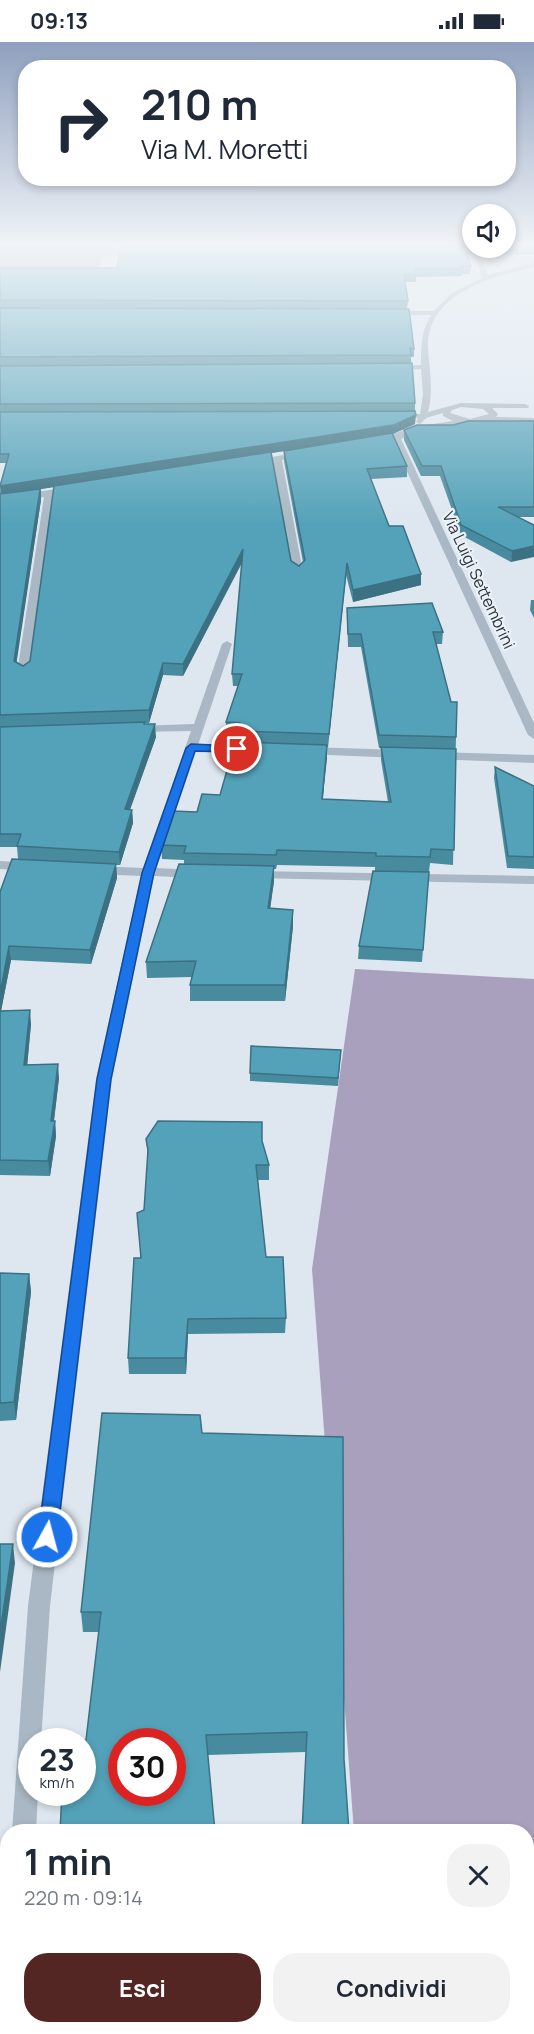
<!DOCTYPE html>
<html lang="it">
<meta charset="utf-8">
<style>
body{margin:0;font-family:Manrope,sans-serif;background:#f2f2f3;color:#1f2937;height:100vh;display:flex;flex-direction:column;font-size:22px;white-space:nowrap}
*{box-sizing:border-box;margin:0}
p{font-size:20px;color:#747a83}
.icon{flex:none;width:33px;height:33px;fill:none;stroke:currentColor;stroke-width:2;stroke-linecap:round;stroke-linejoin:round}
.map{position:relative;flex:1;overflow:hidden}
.side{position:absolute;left:0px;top:1782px;width:534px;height:210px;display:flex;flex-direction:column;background:#fff;border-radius:24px 24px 0 0;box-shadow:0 3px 9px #0003}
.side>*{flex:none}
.hud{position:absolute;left:18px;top:18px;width:498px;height:126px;border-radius:24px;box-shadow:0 3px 9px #0003;background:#fff;color:#1f2937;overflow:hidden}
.controls{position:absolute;left:462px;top:162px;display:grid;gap:12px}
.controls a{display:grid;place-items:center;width:54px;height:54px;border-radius:50%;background:#fff;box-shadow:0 3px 9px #0003;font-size:30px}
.speed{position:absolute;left:18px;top:1686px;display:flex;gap:12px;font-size:30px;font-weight:700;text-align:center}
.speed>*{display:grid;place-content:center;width:78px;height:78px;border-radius:50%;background:#fff;box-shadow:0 3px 9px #0003;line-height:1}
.speed small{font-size:15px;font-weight:400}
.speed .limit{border:9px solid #d22;background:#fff;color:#111}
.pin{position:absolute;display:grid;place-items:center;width:51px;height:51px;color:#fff;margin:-26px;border:3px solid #fff;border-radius:50%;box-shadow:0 2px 6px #0007}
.me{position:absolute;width:66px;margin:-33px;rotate:7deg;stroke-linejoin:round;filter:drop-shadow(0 0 4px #0008)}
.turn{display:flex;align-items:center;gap:21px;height:126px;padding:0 24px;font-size:27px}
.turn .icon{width:78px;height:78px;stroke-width:2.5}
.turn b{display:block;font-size:42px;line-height:51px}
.round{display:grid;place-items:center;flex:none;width:63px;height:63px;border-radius:24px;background:#f2f2f3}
.summary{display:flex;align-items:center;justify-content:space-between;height:102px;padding:0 24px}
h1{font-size:36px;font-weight:700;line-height:45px}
.button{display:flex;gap:12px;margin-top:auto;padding:12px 24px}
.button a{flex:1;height:69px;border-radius:24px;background:#532624;color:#fff;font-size:24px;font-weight:700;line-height:69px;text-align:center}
.button a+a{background:#f2f2f3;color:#1f2937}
.status{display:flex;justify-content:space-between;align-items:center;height:42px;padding:0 30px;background:#fff;direction:ltr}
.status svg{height:16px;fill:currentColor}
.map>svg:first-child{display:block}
.green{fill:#a9a0bd}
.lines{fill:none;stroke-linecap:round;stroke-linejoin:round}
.minor{fill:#a9b8c4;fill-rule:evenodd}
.wall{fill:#488b9f;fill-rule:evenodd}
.shaded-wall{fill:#3b7182}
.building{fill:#54a2b9;stroke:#3b7182;stroke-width:1.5;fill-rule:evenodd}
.route{fill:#1a73e8;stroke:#114b97;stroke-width:1.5}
.labels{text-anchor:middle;stroke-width:4.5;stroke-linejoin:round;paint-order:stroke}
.far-street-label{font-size:16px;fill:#2a3236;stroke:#eaf1f8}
</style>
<div class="status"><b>09:13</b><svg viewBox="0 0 49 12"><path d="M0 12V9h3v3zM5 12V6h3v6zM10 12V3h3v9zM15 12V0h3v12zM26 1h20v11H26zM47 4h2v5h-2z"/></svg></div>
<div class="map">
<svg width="534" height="1992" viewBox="0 0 534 1992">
<rect width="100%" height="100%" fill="#dee7f0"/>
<!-- green -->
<g class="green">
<path d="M0,203H119L113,206L111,214H103L98,229L0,228Z"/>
<path d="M355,927L534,937V1992H369L368,1985L526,1984V1790H354L312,1227Z"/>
</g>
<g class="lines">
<!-- minor -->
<g class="minor">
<path d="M472,205L477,206L488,233L534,221V225C492,235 428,250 428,305C429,326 434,349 428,370L461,361L525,362L529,364L528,366H492L498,372L496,375L534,376V380C490,380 441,378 401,397L534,681V697L528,693L393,399L376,403L372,400L412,385L453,379L443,374V371L426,376L420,382L416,380L418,376H396L392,374L396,372H420L423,353L421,327L393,328L389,326L393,324L421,323C421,305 421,289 431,273H390L386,271L390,269H434L452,251L482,236ZM461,365L483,367L489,372L470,377L450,371L452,368Z"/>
<path d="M302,409L305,410V414L282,418L303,530L298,533L293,530L273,419L252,423L248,420Z"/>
<path d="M74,444L79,447L77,449L53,453L29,631L23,634L19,633L17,631L44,455L0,462V456Z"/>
<path d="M227,599L232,602L198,703L251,704L257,708L251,712L196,710L156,826L195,828L202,832L195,836L154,834L112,1037L50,1564L41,1700H32V1750H38L36,1790H12L28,1564L96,1037L141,834L96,832L89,828L96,824L143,826L191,689L135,690L129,687L135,684L194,682L222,602Z"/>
<path d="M308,705L401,708L407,712L401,716L304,712V706Z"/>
<path d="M437,710L534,713V721L433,717L431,714Z"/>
<path d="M0,819L30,821L37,825L30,829L0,827Z"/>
<path d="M255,829L534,834V842L250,836L248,833Z"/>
<path d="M8,1973V1984H25L24,1992H0L3,1975Z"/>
</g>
</g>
<!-- wall -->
<g class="wall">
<path d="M534,203V213H482L479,206H506Z"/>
<path d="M473,206L472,213H467L471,224L470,232H462V234L416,235V240H405L408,259L407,267L0,266V226H117Z"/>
<path d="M0,266L414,307V315H411V321L0,324Z"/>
<path d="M0,324L415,361V382L392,392L407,424V435L371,437L389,484L421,532V543L353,560L346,533L328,705H327L323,757L388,760L381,718V706H379L361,605H348L347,566L443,590L442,602H436L456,695L453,823L430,821L429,830L375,829V825L277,823L276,827H274V839L270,866L293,884L285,959H190V943L192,935L147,936L146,920L184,823V818L162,817L161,803L197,770L220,753L238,700V693H226V680L238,644H233L232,632L242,521L183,634L163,633L149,681H145V682L156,695L130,768H132L133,781L120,823H116L117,836L91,922L11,918L1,969L31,982L27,1023L59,1036L54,1079H55L56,1094L50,1134L0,1133V850L18,817L17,805H0V452L6,421H0ZM284,409V419L303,520L299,524L291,519L271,411ZM54,445L30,619L23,624L16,620L41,458V447Z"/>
<path d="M534,379V475H519L511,520L461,493L440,434H421L404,398V388L453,383Z"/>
<path d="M531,558H534V576L530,568Z"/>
<path d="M495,725L534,744V827L507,826L494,736Z"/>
<path d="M429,830L422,920L358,917L359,904Z"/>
<path d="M341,1008L338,1044L250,1039V1031Z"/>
<path d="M146,1097L262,1099L269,1123V1138H258L266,1215L286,1276L285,1291L188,1292L186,1332H129L128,1316L140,1216L148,1117Z"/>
<path d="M0,1231L29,1232L31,1250L16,1378L0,1379Z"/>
<path d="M202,1391L343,1395L306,1710L208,1713L86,1698L99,1590H83L81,1570Z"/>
</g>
<!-- shaded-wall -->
<g class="shaded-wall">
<path d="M416,373L415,382L393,392L41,447V458L15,631L0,444Z"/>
<path d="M534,504V515L511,520L512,509Z"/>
<path d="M243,507V518L183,634V622Z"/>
<path d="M347,521L346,533L328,705L329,692Z"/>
<path d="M421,532V543L353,560V548Z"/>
<path d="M163,621V633L149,681V668Z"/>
<path d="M155,682L156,695L125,781V767Z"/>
<path d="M327,703V717L321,771L322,757Z"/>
<path d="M132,768L133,781L120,823L119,810Z"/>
<path d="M116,822L117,836L91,922L90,908Z"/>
<path d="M274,824V839L268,882V866Z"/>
<path d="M293,868V884L285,959V943Z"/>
<path d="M9,904L11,918L0,974V952Z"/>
<path d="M30,968L31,982L26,1037L24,1023Z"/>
<path d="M58,1022L59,1036L52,1094L51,1079Z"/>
<path d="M55,1079L56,1094L50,1134L48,1119Z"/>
<path d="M29,1232L31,1250L16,1378L14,1360Z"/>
<path d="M188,1277V1292L186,1332L185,1316Z"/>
<path d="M13,1502L15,1521L0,1630V1591Z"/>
</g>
<!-- building -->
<g class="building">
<path d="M121,203H472L473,206H464L471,224H461L462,227H415L416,233L404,232L408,259L0,258V226H117Z"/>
<path d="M506,203H534V206H483H506Z"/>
<path d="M0,266L409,267L414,307L410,306L411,313L0,315Z"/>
<path d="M412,321L415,361L0,362V324Z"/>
<path d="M415,369L416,373L394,383L0,444L9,412H0V370Z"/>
<path d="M468,379H534V465H498L534,483V504L512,509L461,483L441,424H422L404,388L417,383H453Z"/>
<path d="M392,391L407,424L367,427L389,484H403L421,532L353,548L347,521L329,692L238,689L240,681L226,680L242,632H232L243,507L183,622L163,621L149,668L0,673V452L40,447L14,619L23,624L30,619L54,444L271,410L291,519L299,524L305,518L284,409Z"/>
<path d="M432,561L443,590H433L451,660H457L456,695L379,693L361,592H348L347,566Z"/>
<path d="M145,680L144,682H155L125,767L132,768L119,810L17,804L21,792H0V685Z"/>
<path d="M235,700L327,703L322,757L391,760L381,705L456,707L454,808L431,807L430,815L376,814V811L277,808L276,813L184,811L186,804L161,803L173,769L197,770L202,752L220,753Z"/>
<path d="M495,725L534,744V815L508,814Z"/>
<path d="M12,817L116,822L90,908L9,904L0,952V850Z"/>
<path d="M179,822L274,824L268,866L293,868L285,943H190L196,919L146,920Z"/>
<path d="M373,829L429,830L423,908L359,904Z"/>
<path d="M30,968L24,1023L58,1022L51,1079H55L48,1119L0,1118V969Z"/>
<path d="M251,1004L341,1008L338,1036L250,1031Z"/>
<path d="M158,1079L262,1080V1099L269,1123H256L266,1215H283L286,1276L188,1277L185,1316H128L134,1216H141L137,1171L144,1168L148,1108L146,1097Z"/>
<path d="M0,1231L29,1232L14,1360L0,1361Z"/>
<path d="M102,1371L200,1373L202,1391L343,1395L344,1717L349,1790H302L307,1690L206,1693L215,1790H60L62,1750H82V1700L63,1699L86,1698L101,1570H81ZM122,1700H172V1750H122Z"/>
<path d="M0,1502H13L0,1591Z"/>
<path d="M42,1984H273L274,1992H42Z"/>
</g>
<!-- sky -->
<linearGradient id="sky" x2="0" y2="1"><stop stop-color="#8fa0be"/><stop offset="0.42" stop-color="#f0f4f8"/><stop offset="1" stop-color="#f0f4f8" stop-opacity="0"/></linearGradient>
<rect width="534" height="482" fill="url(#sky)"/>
<!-- route -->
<path class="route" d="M191,702L237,704L242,707L237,710L195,709L154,831L111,1037L57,1495L54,1500L47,1503L41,1500L38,1495L97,1037L142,831L186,706Z"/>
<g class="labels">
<!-- far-street labels -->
<g class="far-street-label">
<text transform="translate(479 538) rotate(65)" y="6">Via Luigi Settembrini</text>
</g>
</g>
</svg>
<div class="controls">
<a><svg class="icon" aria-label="sound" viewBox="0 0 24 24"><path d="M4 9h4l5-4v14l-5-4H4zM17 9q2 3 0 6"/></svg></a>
</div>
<div class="speed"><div>23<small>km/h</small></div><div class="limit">30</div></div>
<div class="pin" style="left:237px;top:707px;background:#d93025"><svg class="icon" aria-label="arrive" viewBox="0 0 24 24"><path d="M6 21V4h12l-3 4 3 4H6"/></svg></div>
<svg class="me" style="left:47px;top:1495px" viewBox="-20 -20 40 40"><circle r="17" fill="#1a73e8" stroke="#fff" stroke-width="3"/><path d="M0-11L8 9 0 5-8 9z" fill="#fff"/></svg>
<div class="hud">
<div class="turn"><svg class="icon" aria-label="right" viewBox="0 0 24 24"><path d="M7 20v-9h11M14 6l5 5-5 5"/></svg><div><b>210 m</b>Via M. Moretti</div></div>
</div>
<section class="side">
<div class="summary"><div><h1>1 min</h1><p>220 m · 09:14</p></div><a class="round"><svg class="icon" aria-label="close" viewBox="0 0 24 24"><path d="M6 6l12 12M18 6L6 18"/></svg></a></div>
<div class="button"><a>Esci</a><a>Condividi</a></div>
</section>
</div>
